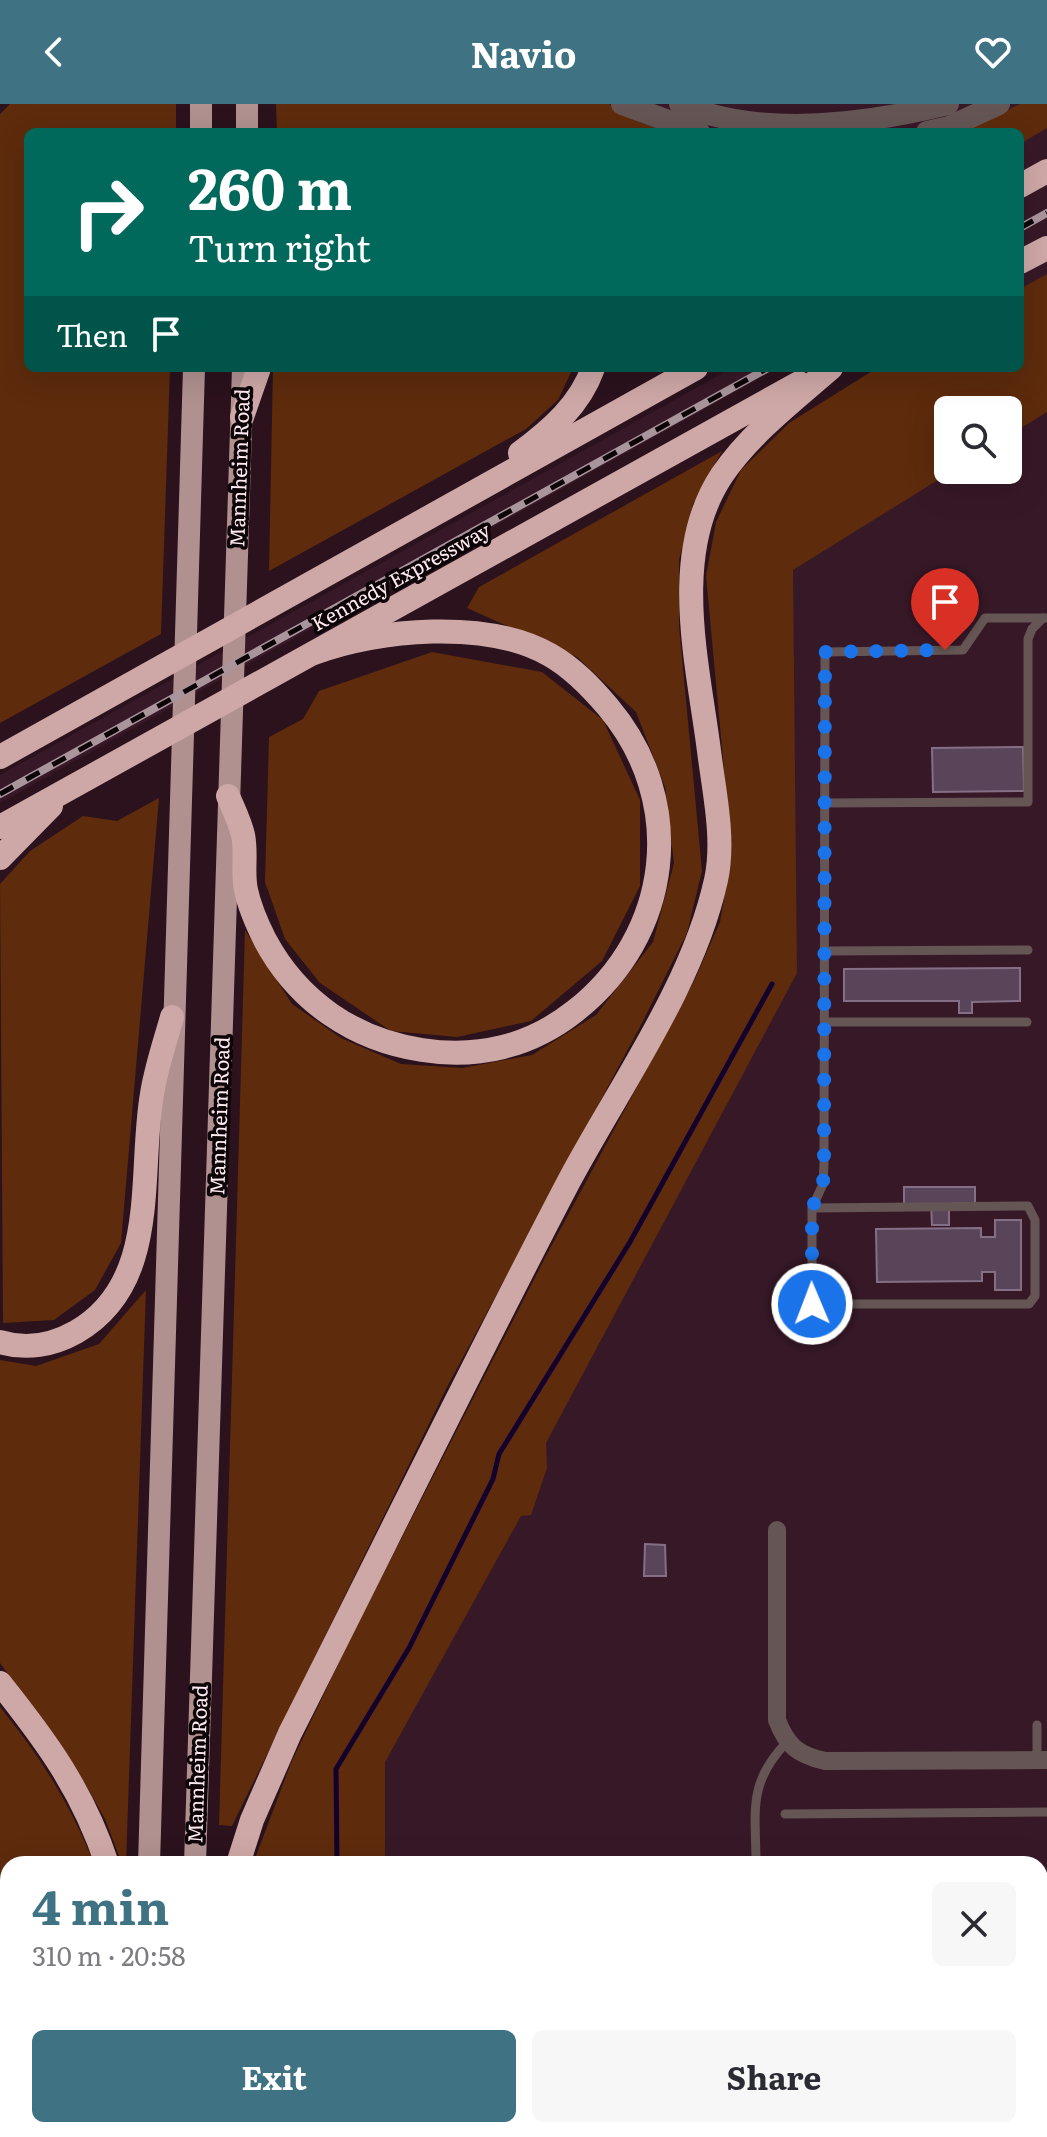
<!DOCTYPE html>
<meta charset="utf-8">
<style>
body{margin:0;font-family:Literata,serif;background:#f7f7f7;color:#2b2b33;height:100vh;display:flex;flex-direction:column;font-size:30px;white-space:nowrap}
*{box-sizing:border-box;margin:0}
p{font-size:26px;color:#7c7c81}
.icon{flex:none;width:44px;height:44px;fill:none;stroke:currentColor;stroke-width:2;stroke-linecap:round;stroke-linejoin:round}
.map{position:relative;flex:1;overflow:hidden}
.details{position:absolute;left:0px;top:1752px;width:1048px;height:282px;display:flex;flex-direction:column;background:#fff;border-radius:24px 24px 0 0;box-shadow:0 8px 32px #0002}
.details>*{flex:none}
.guide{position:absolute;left:24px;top:24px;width:1000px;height:244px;border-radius:12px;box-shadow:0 8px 32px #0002;background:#00695c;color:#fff;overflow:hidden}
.buttons{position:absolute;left:934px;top:292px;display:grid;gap:16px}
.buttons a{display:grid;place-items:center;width:88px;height:88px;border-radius:12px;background:#fff;box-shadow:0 8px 32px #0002;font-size:40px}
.pin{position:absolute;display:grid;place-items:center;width:68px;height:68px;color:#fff;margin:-82px -34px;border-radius:50% 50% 50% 0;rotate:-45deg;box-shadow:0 0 8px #0007}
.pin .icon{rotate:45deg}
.me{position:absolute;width:88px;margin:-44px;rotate:359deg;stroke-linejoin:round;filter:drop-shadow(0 0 6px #0008)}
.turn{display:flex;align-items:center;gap:28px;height:168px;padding:0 32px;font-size:36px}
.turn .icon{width:104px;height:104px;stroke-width:2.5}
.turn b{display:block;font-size:56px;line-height:68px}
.then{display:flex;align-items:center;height:76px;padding:0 32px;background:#0003;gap:16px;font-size:30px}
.round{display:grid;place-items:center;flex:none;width:84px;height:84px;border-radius:12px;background:#f7f7f7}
.overview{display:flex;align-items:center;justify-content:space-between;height:136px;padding:0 32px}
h1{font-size:48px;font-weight:700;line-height:60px;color:#3f7282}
.button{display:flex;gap:16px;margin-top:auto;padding:16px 32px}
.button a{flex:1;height:92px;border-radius:12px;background:#3f7282;color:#fff;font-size:32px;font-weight:700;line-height:92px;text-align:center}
.button a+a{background:#f7f7f7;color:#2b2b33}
header{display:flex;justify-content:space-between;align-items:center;height:104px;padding:0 32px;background:#3f7282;color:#fff;font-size:36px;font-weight:700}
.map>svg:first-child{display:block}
.built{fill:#371827;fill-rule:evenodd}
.green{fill:#5e2b0c}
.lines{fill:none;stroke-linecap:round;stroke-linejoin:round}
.stream{stroke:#13002d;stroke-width:5}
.building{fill:#59445a;stroke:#856f86;stroke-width:2}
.service{stroke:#655655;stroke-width:9}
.minor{stroke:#655655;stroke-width:18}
.tertiary{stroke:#655655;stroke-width:22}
.primary{stroke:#b09190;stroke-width:22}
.motorway{stroke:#cea8a7;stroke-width:24}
.rail-casing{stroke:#aa959d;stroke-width:8}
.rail{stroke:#0c0407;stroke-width:5;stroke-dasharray:15;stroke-linecap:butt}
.route{stroke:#1a73e8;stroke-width:14;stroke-dasharray:0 25.2}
.labels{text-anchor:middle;stroke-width:7;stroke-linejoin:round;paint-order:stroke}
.street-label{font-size:20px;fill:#feebf2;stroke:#0c0407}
</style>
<header><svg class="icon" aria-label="back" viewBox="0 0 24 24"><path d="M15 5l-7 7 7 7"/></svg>Navio<svg class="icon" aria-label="heart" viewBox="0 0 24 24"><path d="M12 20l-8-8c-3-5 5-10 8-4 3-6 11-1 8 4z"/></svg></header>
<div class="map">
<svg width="1047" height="2033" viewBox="0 0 1047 2033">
<rect width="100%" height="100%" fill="#2b121d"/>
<!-- built -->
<g class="built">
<path d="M575,0H1047V2033H308L309,2026H1040V1760H324L767,861L761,425L979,264H1020V28H632ZM948,306H1008V366H948Z"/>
<path d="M732,264H778L0,699V671Z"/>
</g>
<!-- green -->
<g class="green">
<path d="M10,0H176V28H28V264H170L161,530L0,619V10Z"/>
<path d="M276,0H608L680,28H277Z"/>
<path d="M1020,0H1047V24L1020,40V28H963Z"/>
<path d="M1047,170V308L1008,332V306H948V366H954L793,466L797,869L546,1339L547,1364L531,1411L521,1412L385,1658V1760H253L291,1659L354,1527L546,1152L695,875L720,818L731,755L729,719L706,472L716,418L741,366L789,319L877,264H1020V185Z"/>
<path d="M273,264H573L558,296L526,325L269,467Z"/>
<path d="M722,347L693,400L679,456V522L702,767L687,829L642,919L446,1285L232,1722L219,1721L245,826L292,900L341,934L401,960L462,964L532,951L596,911L653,838L674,759L665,683L636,608L577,553L467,504L479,483Z"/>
<path d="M432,548L542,568L603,616L640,696V782L602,857L531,917L457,933L391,927L320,879L285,835L265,778L269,633L303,615L319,587Z"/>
<path d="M159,694L121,1139L95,1186L54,1216L3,1219L0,780L30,747L83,712L117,717Z"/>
<path d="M146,1186L126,1760H122L105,1715L78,1667L0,1559V1256L36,1262L99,1240Z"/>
<path d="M0,1603C40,1652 71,1701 94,1760H8V2026H124V2033H0Z"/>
<rect x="228" y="2026" width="179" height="7"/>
</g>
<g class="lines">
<!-- stream -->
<g class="stream">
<path d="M337,1760L336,1665L409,1544L493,1375L499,1350L630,1138L772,880"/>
<path d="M326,2033L327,2026"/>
</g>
</g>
<!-- building -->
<g class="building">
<path d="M934,497L956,498V519L935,520Z"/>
<path d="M1023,643L1024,687L933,688L932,644Z"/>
<path d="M1020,864V897L972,898V909H959V897H844V865Z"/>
<path d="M904,1083H975V1099L949,1100V1121H932L931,1100H904Z"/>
<path d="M995,1116H1021V1186H995V1168H982V1177L877,1178L876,1125L981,1124V1133H995Z"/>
<path d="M645,1440L665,1441L666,1472H644Z"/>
</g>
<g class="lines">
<!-- service -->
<g class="service">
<path d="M825,699L1028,698V535L1032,525L1043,514"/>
<path d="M825,847L1028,846"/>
<path d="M825,918H1027"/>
<path d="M812,1104L1028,1102L1035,1116V1192L1029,1200H812V1104L823,1080L824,1060L825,548L963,546L985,514H1047"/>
<path d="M1037,1656V1621"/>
<path d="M785,1710L1047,1708"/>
<path d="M756,1760C756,1708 747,1680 786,1639"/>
<path d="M755,2026V2033"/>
</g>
<!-- minor -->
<path class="minor" d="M777,1426V1616C787,1642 798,1651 825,1657L1047,1656"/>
<!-- tertiary -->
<g class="tertiary">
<path d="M622,0L699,28"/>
<path d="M680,0C761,35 866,20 948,0"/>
<path d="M927,28L949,23L999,0"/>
</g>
<!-- primary -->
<g class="primary">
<path d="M201,0V28"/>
<path d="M247,0V28"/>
<path d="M149,1760L194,264"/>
<path d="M195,1760L243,264"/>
<path d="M153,2026V2033"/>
<path d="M199,2026V2033"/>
</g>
<!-- motorway -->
<g class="motorway">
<path d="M1020,82L1047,67"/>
<path d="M1020,158L1047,144"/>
<path d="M242,313L259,264"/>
<path d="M520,349C551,326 580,301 593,264"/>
<path d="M0,653L696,264"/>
<path d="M228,692C233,704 240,718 243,731C247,749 242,768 246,786C249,801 258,822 265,836C298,898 355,936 422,946C478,955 531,942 575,907C672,831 688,698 608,603C591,583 573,564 550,551C487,515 378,525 314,549"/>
<path d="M0,723L799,279"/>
<path d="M0,754L51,702"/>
<path d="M0,1238C26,1246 53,1241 76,1228C161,1179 138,1071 152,990C156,964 165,938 172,913"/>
<path d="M0,1579C47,1638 83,1687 107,1760"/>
<path d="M238,1760L252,1716L290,1629C383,1445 473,1260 569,1077C619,983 693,881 716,776C725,736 714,687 709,647C698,560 669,450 722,371C751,329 793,297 831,264"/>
</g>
<!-- rail casing -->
<g class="rail-casing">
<g id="rail">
<path d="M1020,124L1047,109"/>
<path d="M0,690L768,264"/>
</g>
</g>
<!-- rail -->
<use href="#rail" class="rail"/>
</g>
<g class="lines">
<!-- route -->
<path class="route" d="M812,1200V1104L823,1080L824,1060L825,548L945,546"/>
</g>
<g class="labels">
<!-- street labels -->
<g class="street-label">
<text transform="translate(240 364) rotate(-88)" y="7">Mannheim Road</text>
<text transform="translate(401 473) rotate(-29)" y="7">Kennedy Expressway</text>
<text transform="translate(220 1012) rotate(-88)" y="7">Mannheim Road</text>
<text transform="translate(198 1660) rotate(-88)" y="7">Mannheim Road</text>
</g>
</g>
</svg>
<div class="buttons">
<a><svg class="icon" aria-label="search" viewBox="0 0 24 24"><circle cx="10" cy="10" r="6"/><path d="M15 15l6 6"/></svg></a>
</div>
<div class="pin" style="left:945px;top:546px;background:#d93025"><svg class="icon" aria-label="arrive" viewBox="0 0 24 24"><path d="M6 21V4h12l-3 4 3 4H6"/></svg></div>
<svg class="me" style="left:812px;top:1200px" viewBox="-20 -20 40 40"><circle r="17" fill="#1a73e8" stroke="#fff" stroke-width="3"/><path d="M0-11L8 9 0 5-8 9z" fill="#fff"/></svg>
<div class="guide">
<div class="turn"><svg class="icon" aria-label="right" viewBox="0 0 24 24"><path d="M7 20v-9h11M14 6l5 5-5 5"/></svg><div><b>260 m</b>Turn right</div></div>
<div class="then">Then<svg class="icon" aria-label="arrive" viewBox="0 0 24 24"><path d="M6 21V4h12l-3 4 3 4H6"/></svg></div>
</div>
<section class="details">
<div class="overview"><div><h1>4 min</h1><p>310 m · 20:58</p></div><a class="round"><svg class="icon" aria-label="close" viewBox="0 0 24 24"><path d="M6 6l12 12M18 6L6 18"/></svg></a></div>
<div class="button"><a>Exit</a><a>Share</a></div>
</section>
</div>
